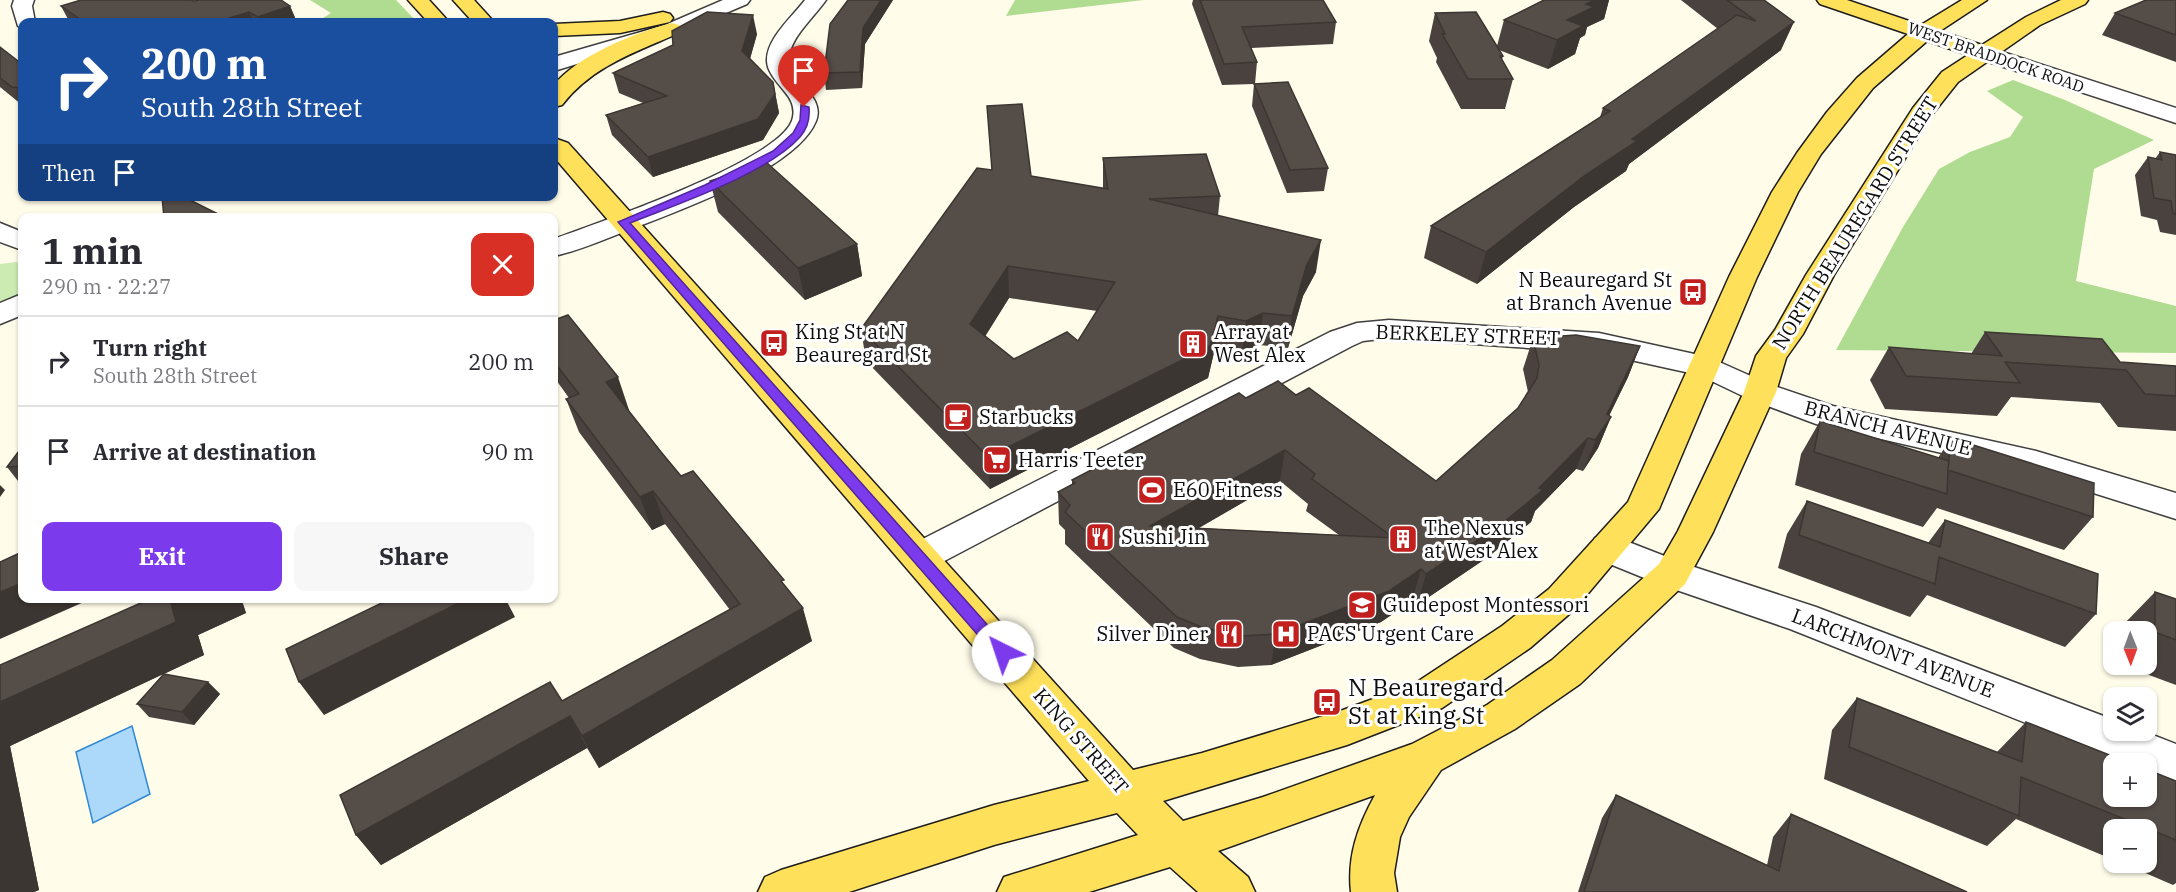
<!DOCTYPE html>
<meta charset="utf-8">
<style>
body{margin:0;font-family:"IBM Plex Serif",serif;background:#f7f7f7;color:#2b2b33;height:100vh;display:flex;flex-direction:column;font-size:22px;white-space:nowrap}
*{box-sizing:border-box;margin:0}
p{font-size:20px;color:#7c7c81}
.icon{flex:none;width:33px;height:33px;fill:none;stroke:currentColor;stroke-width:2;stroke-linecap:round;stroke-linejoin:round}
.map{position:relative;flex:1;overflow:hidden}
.panel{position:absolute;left:18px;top:213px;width:540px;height:390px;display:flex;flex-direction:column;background:#fff;border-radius:12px;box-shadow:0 2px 4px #0004}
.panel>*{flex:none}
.guide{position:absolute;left:18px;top:18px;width:540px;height:183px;border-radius:12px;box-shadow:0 2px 4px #0004;background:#1a4fa0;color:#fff;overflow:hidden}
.needle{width:39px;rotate:179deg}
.controls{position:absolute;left:2103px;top:621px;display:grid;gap:12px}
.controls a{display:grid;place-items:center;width:54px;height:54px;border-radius:12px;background:#fff;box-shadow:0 2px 4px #0004;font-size:30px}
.pin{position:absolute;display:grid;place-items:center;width:51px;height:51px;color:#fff;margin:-62px -26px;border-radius:50% 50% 50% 0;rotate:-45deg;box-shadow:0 0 6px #0007}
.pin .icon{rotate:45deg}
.me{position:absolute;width:66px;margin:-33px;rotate:319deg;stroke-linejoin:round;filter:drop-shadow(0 0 4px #0008)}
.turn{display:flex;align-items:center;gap:21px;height:126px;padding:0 24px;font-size:27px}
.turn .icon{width:78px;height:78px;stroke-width:2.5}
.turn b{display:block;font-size:42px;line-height:51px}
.then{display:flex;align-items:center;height:57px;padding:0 24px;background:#0003;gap:12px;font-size:22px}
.round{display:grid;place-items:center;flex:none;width:63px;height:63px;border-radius:12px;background:#f7f7f7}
.head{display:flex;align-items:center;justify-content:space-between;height:102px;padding:0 24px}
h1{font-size:36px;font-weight:700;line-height:45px}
.action{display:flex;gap:12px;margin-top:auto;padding:12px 24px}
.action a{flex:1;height:69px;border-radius:12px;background:#7c3aed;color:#fff;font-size:24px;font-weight:700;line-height:69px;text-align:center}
.action a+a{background:#f7f7f7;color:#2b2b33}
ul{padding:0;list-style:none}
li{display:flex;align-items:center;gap:18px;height:90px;padding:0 24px;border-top:2px solid #e1e1e2}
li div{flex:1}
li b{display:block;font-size:22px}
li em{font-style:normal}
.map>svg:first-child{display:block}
.green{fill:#ccebb3}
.forest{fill:#afdc91}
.water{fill:#acd8f9;stroke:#3089d3;stroke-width:1.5}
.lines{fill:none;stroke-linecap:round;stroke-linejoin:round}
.minor-casing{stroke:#3f3f3f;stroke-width:3}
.major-casing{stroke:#1d1d1d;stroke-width:3}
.minor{fill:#fff;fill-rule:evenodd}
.major{fill:#ffe05a;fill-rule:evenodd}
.wall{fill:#49423e;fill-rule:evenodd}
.shaded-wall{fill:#3c3632}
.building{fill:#554d48;stroke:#3c3632;stroke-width:1.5;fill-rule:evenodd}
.route{fill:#7c3aed;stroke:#51269a;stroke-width:1.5}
.labels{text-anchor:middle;stroke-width:6;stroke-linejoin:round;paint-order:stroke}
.far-street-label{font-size:16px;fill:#0c0c0c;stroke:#fff}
.street-label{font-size:20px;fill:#0c0c0c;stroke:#fff}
.poi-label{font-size:20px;fill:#0c0c0c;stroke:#fff;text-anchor:start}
.near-poi-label{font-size:24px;fill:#0c0c0c;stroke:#fff;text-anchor:start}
</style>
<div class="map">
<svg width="2176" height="892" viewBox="0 0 2176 892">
<rect width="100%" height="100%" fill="#fffcea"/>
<!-- green -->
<path class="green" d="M16,262L22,264V292L0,305V264Z"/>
<!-- forest -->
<g class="forest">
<path d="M310,0H396L417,22H317L331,13Z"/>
<path d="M1015,0H1144L1006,16Z"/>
<path d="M2013,80L2065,100L2154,140L2094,169L2076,281L2176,306V353L1836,350L1903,227L1939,169L1970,152L2010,137L2023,117L1987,91Z"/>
</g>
<!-- water -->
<path class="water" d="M132,726L150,794L93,823L76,752Z"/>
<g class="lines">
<!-- minor casing -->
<g class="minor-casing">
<g id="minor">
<path d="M14,0H34L32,6L35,22H22V28L18,26L12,6Z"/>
<path d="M723,0H750L747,4L679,33L554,71V57L665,25Z"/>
<path d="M805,0H826C815,16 795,33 790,52C783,79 827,94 816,121C796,170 675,212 626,231C603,240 578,251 554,256V239C595,224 787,159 793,117C795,107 791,99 785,92C778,83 767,72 767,61C766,39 793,16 805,0Z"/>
<path d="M1984,46L2176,108V123L1976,58L1973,53L1976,48Z"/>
<path d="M0,223L22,232V250L0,242Z"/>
<path d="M22,294V315L0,324V303Z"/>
<path d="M1389,320L1599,333L1708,357L1771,385L1833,406L2036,451L2176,493V519L2033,474L1816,424L1749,399L1699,375L1599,353L1389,338L1363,341L1352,346L933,567L920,571L907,567L902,557L907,547L1330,332L1357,323Z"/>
<path d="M1608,534L1685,564L1816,607L2114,720V730H2140L2176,744V782L2146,770V764H2129L1790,629L1659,584L1595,558L1590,548L1595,538Z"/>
</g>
</g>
<!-- major casing -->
<g class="major-casing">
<g id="major">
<path d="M408,0H429L449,22H428Z"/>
<path d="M453,0H474L494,22H473Z"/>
<path d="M1817,0H1847L1921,25L1962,0H1987L1940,31L1982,45L2026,17L2061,0H2088L2085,4L2040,25L1958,82L1931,116L1834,275L1803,334L1786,358L1776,392L1713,532L1685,584L1580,684L1515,729L1441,770L1409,817L1400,837L1394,873L1397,892H1351C1347,856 1358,826 1375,795L1218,851L1248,877L1255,892H1198L1170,867L1089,892H997L1004,877L1138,835L1117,813L994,845L849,892H758L765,877L781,870L994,805L1089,781L554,157V138L568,143L1133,770L1202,753L1343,710L1414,684L1502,626L1549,589L1628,502L1729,277L1772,192L1797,153L1827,112L1857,78L1908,34L1820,4ZM1927,41L1968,55L1942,72L1913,108L1806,275L1775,330L1756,356L1744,392L1678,531L1659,564L1552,660L1487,705L1412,744L1263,797L1183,821L1163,801L1347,745L1442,708L1530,648L1575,609L1659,509L1757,277L1798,192L1821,154L1873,88Z"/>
<path d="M663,12L670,14L673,18L670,22L620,33L554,36V24L620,21Z"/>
<path d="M672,23L679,25L683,29L679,33C636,52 592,66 562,105L554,107V85C577,56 636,32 672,23Z"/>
</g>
</g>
<!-- minor -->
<use href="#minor" class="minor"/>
<!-- major -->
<use href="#major" class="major"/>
</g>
<!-- wall -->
<g class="wall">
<path d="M848,0H893L865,44L862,88L826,90L824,73Z"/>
<path d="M1193,0H1323L1336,22L1333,44L1251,48L1257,62L1255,84L1328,168L1324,191L1287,193L1252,106L1254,84L1222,85L1192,4Z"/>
<path d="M1544,0H1609L1604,19L1587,27L1585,35L1580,38L1575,54L1548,69L1499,50L1503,56L1502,60L1513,79L1505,109H1461L1436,62L1437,58L1429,41L1435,13L1497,46L1504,20Z"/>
<path d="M1681,0H1764L1781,50L1629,164L1626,171L1574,207L1477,284L1424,258L1431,226L1600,117L1603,108L1718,29Z"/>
<path d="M2176,0V62L2102,35L2115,13Z"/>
<path d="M194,1L290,6L296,20L290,22H72L69,21L61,6Z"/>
<path d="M757,34L750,58L773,82L779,113L763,140L653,177L612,135L606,115L643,103L619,93L613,73Z"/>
<path d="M0,47L22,64V105L0,87Z"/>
<path d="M2160,152L2176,155V235L2160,232L2157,220L2141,216L2135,175L2148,157L2155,159Z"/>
<path d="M1103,158L1220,196L1218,216L1316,272L1303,296L1288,348L1259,345L1242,353L1215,348L1208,378L990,489L866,361L861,329L1031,176L1103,188ZM1009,298L1097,311L1078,341L1014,359L985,336Z"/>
<path d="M710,181L857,244L862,276L805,300L718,212Z"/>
<path d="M554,320L629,410H628L681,476L786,588L812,641L599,768L587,748L381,865L356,835L562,701L730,610L665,524L652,530L579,432L566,399L569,398L554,377Z"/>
<path d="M1985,332L2120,362L2176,366V431L2118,427L2100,403L2011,397L1997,416L1885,409L1870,380L1889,347L1971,354Z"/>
<path d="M1533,338L1640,346L1628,377L1609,416L1611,417L1598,448L1583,471L1576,469L1535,511L1531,522L1488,557L1417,605L1412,601L1381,622L1271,665L1238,667L1200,659L1174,648L1065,544V530L1059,524L1058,492L1072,485V480L1246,398L1296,395L1436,481L1518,408L1528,392L1523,369ZM1280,481L1308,504L1306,511L1339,535L1199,528Z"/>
<path d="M1820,421L1938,458L1951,438L2093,517L2064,550L1937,508L1923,527L1795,485L1801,454Z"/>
<path d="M22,447V480L18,481L7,467Z"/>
<path d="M1807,501L1928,543L1945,520L2096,614L2065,647L1927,595L1910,617L1778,568L1787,534Z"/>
<path d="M2155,592L2176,599V685L2122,665L2146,664V632H2123V625Z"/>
<path d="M152,598H241L246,613L198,635L204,655L164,674L208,682L220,694L194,725L149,717L137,704L163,674L10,746L39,890L34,892H0V665Z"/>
<path d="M1857,698L1997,752L2026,722L2176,781V883L2173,885L2120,862H2146V830H2114V860L2016,819L1987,846L1824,779L1832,730Z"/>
<path d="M1616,795L1767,865L1773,837L1791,814L1967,892H1578L1602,818Z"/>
</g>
<!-- shaded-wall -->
<g class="shaded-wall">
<path d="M881,0H893L865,44L862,88L860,72L863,28Z"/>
<path d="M1595,0H1609L1604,19L1587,27L1585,35L1580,38L1575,54L1548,69L1557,40L1567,20L1586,4Z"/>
<path d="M290,6L296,20L290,22H261L258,17Z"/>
<path d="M249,12L254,22H216Z"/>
<path d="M753,15L757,34L747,70L742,51Z"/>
<path d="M1794,22L1781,50L1629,164L1626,171L1574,207L1477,284L1486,252L1632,139Z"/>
<path d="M773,82L779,113L763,140L653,177L648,157Z"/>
<path d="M1321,240L1316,272L1303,296L1288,348L1292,316L1307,264Z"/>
<path d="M857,244L862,276L805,300L798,268Z"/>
<path d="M1008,266L1009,298L973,356L970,324Z"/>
<path d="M1263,313L1259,345L1242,353L1246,321Z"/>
<path d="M1218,316L1215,348L1208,378L990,489L988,457Z"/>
<path d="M1640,346L1628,377L1602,430L1611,417L1598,448L1583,471L1607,414Z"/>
<path d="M618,377L629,410L618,415L606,382Z"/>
<path d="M1588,438L1576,469L1535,511L1531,522L1488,557L1417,605L1426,574L1539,488Z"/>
<path d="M1285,450L1280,481L1148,557L1150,526Z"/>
<path d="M0,485L5,490L0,497Z"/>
<path d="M653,491L665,524L652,530L640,497Z"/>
<path d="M1421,569L1412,601L1381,622L1271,665L1276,634Z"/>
<path d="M22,583V598H93L0,639V592Z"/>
<path d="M180,598H241L246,613L198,635L204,655L10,746L39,890L34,892H0V702L171,603Z"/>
<path d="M469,598H508L506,600L515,617L324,715L299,682Z"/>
<path d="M803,608L812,641L599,768L582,736Z"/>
<path d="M208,682L220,694L194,725L182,712Z"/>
<path d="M570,716L587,748L381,865L356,835Z"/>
</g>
<!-- building -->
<g class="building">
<path d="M81,0H191L194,1L199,0H281L290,6L258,17L249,12L216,22H84L61,6Z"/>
<path d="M848,0H881L863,28L860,72L824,73L830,24Z"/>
<path d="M1200,0H1323L1336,22L1242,27L1257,62L1224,64Z"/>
<path d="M1544,0H1595L1586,4L1594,7L1567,20L1583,26L1557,40L1504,20Z"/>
<path d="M1727,0H1764L1794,22L1632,139L1637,141L1584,176L1486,252L1431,226L1610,111L1603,108L1737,15L1756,21Z"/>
<path d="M2146,0H2176V35L2115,13Z"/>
<path d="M707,12L753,15L742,51L773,82L775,94L758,119L648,157L606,115L667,96L613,73L673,45L672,31Z"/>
<path d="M1476,12L1503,56H1500L1513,79H1468L1442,34H1445L1435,13Z"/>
<path d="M0,47L22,64V88L12,87L0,78Z"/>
<path d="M1288,82L1328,168L1290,170L1254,84Z"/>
<path d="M1022,104L1031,176L1108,189L1103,158L1206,154L1220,196L1149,199L1321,240L1307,264L1292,316L1263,313L1246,321L1218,316L1210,346L988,457L861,329L977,168L992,170L987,106ZM1008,266L1115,282L1078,341L1067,332L1014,359L970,324Z"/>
<path d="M2160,152L2176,155V214L2173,213L2171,201L2154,198L2148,157L2162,160Z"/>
<path d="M766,162L857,244L798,268L710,181Z"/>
<path d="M162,196H182L226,218H164Z"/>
<path d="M568,315L618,377L606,382L661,452L681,476L693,471L784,580L781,581L803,608L582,736L570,716L356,835L340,795L550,682L562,701L740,604L653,491L640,497L566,399L579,394L554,362V320Z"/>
<path d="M1985,332L2102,339L2120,362L2176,366V396L2145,394L2126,370L2005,362L2020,383L1906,376L1889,347L2002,356Z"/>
<path d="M1576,335L1640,346L1607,414L1611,417L1595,440L1588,438L1539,488L1543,490L1499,526L1426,574L1421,569L1389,591L1276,634L1242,636L1204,628L1177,617L1065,512L1070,505L1058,492L1075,483L1072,480L1239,393L1246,398L1278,381L1296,395L1309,388L1436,481L1518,408L1537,378L1539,365L1533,338ZM1285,450L1315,474L1312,479L1394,538L1150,526Z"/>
<path d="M1820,421L1949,461L1948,469L1951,438L2094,483L2093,517L1948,470L1947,494L1814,452Z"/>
<path d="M22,447V466L7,467Z"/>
<path d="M1807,501L1940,547L1945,520L2098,574L2096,614L1939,557L1935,584L1799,535Z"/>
<path d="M22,552V583L0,592V562Z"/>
<path d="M2155,592L2176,599V640L2155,632Z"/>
<path d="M152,598H180L171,603L176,622L0,702V665Z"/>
<path d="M392,598H469L299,682L286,649Z"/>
<path d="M164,674L208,682L182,712L137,704Z"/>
<path d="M1857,698L2022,762L2026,722L2132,764H2114V796H2146V769L2176,781V840L2021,777L2019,816L1849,747Z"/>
<path d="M1616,795L1779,871L1791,814L1967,892H1584Z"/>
</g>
<!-- route -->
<path class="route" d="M801,105L809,107C810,118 808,128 800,137C767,174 677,204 630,223L1008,648L1011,652L1008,657H997L618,222L705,185L773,151L793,133L800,120Z"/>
<!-- icons -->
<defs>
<g id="bus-square" transform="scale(1.5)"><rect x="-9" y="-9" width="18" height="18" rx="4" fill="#c1201e" stroke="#fff"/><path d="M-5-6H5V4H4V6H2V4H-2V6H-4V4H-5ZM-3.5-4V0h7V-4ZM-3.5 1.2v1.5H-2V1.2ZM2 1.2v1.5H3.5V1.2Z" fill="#fff"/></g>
<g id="building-square" transform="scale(1.5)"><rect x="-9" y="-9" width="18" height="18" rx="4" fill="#c1201e" stroke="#fff"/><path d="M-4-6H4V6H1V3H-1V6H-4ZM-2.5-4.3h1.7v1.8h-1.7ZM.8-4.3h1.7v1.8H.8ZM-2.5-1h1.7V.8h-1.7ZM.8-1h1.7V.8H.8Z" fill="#fff"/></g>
<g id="cafe-square" transform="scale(1.5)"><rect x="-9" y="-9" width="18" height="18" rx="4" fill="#c1201e" stroke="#fff"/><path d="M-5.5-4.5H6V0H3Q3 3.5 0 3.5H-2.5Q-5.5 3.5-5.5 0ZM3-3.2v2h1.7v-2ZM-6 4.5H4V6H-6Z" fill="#fff"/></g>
<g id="supermarket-square" transform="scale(1.5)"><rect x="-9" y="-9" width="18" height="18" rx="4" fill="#c1201e" stroke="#fff"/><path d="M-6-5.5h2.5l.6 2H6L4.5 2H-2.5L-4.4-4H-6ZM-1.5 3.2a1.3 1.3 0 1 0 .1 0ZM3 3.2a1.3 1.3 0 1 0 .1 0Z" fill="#fff"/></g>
<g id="stadium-square" transform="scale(1.5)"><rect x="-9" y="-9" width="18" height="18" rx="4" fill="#c1201e" stroke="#fff"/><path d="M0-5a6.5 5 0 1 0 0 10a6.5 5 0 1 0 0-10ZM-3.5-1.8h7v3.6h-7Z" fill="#fff"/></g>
<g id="restaurant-square" transform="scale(1.5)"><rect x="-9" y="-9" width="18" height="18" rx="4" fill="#c1201e" stroke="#fff"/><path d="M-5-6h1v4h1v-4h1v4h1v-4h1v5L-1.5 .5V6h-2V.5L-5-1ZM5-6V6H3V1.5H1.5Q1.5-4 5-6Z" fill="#fff"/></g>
<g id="school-square" transform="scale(1.5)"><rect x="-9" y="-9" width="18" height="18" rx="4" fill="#c1201e" stroke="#fff"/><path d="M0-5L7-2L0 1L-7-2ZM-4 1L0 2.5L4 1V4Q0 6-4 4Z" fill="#fff"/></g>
<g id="hospital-square" transform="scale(1.5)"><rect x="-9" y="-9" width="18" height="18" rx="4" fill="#c1201e" stroke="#fff"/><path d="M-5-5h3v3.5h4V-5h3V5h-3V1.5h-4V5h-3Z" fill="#fff"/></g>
</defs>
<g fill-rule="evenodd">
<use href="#bus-square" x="1693" y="292"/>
<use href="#bus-square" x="774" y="343"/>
<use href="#building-square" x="1193" y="344"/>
<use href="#cafe-square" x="958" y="417"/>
<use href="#supermarket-square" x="997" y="460"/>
<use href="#stadium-square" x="1152" y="490"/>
<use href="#restaurant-square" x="1100" y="537"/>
<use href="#building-square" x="1403" y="539"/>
<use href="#school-square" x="1362" y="605"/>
<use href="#restaurant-square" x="1229" y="634"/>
<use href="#hospital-square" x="1286" y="634"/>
<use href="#bus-square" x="1327" y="702"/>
</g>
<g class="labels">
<!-- far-street labels -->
<g class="far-street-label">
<text transform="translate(1996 57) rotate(19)" y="6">WEST BRADDOCK ROAD</text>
</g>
<!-- street labels -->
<g class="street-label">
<text transform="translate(1855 223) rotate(-58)" y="7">NORTH BEAUREGARD STREET</text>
<text transform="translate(1468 335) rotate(2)" y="7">BERKELEY STREET</text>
<text transform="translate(1888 428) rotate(14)" y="7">BRANCH AVENUE</text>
<text transform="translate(1893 653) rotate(21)" y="7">LARCHMONT AVENUE</text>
<text transform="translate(1081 741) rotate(49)" y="7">KING STREET</text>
</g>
<!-- poi labels -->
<g class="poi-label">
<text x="1672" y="287" text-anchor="end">N Beauregard St<tspan x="1672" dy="23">at Branch Avenue</tspan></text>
<text x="795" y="339">King St at N<tspan x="795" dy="23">Beauregard St</tspan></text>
<text x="1214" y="339">Array at<tspan x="1214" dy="23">West Alex</tspan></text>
<text x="979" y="424">Starbucks</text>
<text x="1018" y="467">Harris Teeter</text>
<text x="1173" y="497">E60 Fitness</text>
<text x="1424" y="535">The Nexus<tspan x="1424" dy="23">at West Alex</tspan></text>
<text x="1121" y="544">Sushi Jin</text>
<text x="1383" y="612">Guidepost Montessori</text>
<text x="1208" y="641" text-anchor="end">Silver Diner</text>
<text x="1307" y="641">PACS Urgent Care</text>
</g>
<!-- near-poi labels -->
<g class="near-poi-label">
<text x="1348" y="696">N Beauregard<tspan x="1348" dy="28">St at King St</tspan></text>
</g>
</g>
</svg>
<div class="controls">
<a><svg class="needle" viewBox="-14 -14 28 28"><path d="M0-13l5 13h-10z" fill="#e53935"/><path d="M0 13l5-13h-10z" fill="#7c7c81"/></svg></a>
<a><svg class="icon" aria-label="layers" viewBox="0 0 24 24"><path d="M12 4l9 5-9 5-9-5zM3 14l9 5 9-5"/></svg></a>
<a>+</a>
<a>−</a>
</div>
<div class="pin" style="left:804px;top:107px;background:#d93025"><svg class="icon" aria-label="arrive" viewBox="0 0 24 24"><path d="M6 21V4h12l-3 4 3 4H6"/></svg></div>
<svg class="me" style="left:1003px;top:652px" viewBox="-20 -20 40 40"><circle r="19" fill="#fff"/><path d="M0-13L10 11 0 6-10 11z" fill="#7c3aed"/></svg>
<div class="guide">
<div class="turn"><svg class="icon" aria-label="right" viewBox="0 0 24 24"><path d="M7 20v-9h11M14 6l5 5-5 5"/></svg><div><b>200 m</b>South 28th Street</div></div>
<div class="then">Then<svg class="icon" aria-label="arrive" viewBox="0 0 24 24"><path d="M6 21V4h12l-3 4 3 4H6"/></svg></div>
</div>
<section class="panel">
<div class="head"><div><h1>1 min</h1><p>290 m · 22:27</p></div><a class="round" style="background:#d93025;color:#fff"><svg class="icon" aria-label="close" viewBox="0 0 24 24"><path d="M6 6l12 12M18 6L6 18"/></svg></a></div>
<ul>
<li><svg class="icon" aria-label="right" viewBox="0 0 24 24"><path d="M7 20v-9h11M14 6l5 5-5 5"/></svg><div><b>Turn right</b><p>South 28th Street</p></div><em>200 m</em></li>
<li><svg class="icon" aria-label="arrive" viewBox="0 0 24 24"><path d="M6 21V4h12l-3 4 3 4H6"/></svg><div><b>Arrive at destination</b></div><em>90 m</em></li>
</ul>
<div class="action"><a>Exit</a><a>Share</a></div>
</section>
</div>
